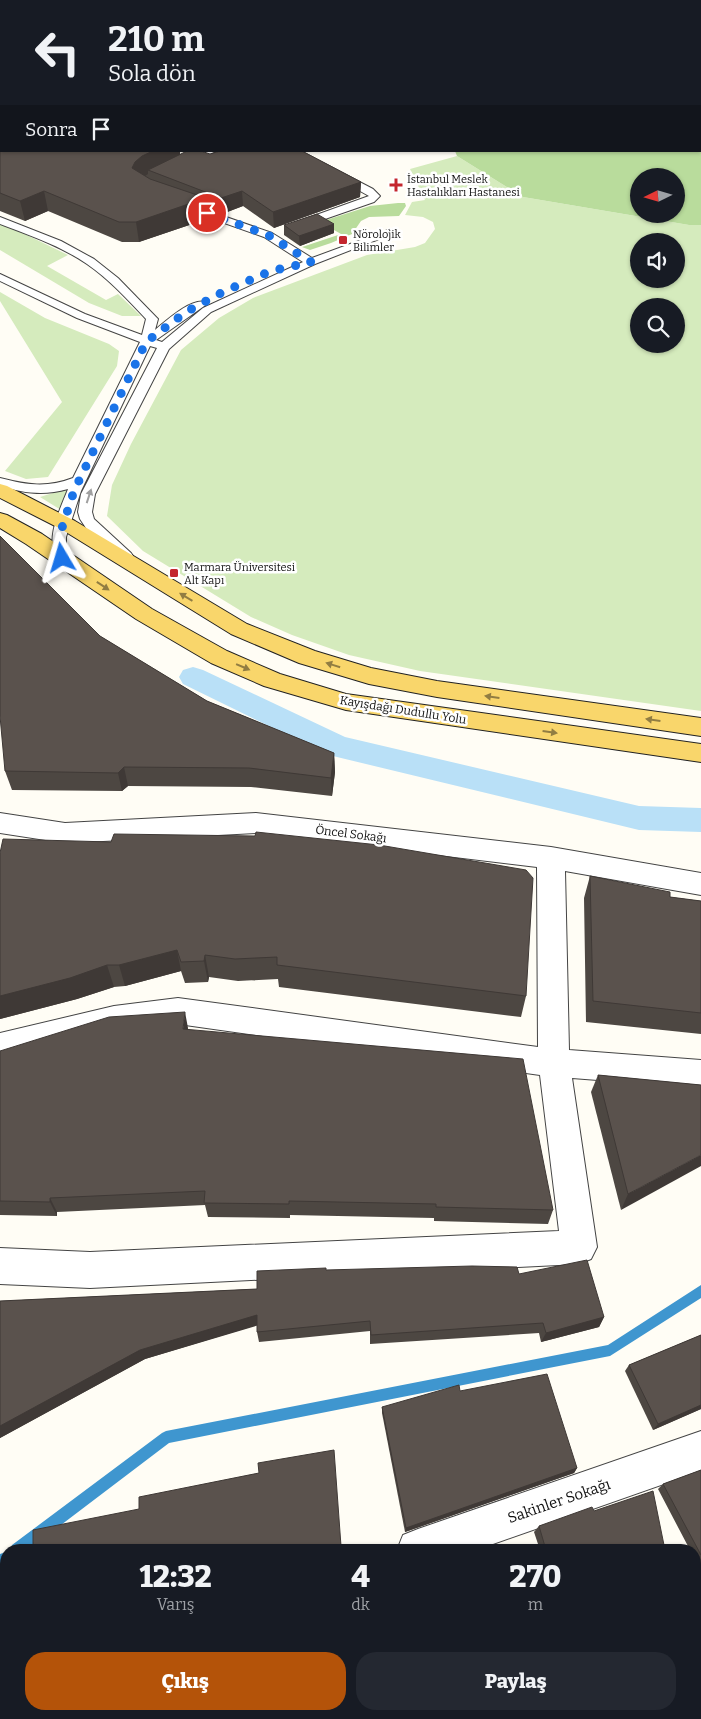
<!DOCTYPE html>
<html lang="tr">
<meta charset="utf-8">
<style>
body{margin:0;font-family:Bitter,serif;background:#242831;color:#f1f3f6;height:100vh;display:flex;flex-direction:column;font-size:19px;white-space:nowrap}
*{box-sizing:border-box;margin:0}
p{font-size:16px;color:#9ea1a6}
.icon{flex:none;width:28px;height:28px;fill:none;stroke:currentColor;stroke-width:2;stroke-linecap:round;stroke-linejoin:round}
.map{position:relative;flex:1;overflow:hidden}
.side{position:absolute;left:0px;top:1544px;width:701px;height:176px;display:flex;flex-direction:column;background:#171b24;border-radius:20px 20px 0 0;box-shadow:0 1px 4px #0004}
.side>*{flex:none}
.top-card{position:absolute;left:0px;top:0px;width:701px;height:152px;box-shadow:0 1px 4px #0004;background:#171b24;color:#f1f3f6;overflow:hidden}
.needle{width:32px;rotate:265deg}
.buttons{position:absolute;left:630px;top:168px;display:grid;gap:10px}
.buttons a{display:grid;place-items:center;width:55px;height:55px;border-radius:50%;background:#171b24;box-shadow:0 1px 4px #0004;font-size:25px}
.pin{position:absolute;display:grid;place-items:center;width:42px;height:42px;color:#fff;margin:-21px;border:2px solid #fff;border-radius:50%;box-shadow:0 1px 5px #0007}
.me{position:absolute;width:55px;margin:-28px;rotate:353deg;stroke-linejoin:round;filter:drop-shadow(0 0 4px #0008)}
.turn{display:flex;align-items:center;gap:18px;height:105px;padding:0 25px;font-size:22px}
.turn .icon{width:65px;height:65px;stroke-width:2.5}
.turn b{display:block;font-size:35px;line-height:42px}
.then{display:flex;align-items:center;height:48px;padding:0 25px;background:#0003;gap:10px;font-size:19px}
.eta{display:flex;justify-content:space-evenly;align-items:center;height:85px;text-align:center}
.eta b{font-size:30px;font-weight:800;line-height:35px}
.action{display:flex;gap:10px;margin-top:auto;padding:10px 25px}
.action a{flex:1;height:58px;border-radius:20px;background:#b45309;color:#fff;font-size:20px;font-weight:800;line-height:58px;text-align:center}
.action a+a{background:#242831;color:#f1f3f6}
.map>svg:first-child{display:block}
.green{fill:#d5ebbd;fill-rule:evenodd}
.forest{fill:#b9dc9c;fill-rule:evenodd}
.lines{fill:none;stroke-linecap:round;stroke-linejoin:round}
.stream{fill:#3f96cf;fill-rule:evenodd}
.canal{fill:#b9e0f7;fill-rule:evenodd}
.service-casing{stroke:#444;stroke-width:2}
.minor-casing{stroke:#444;stroke-width:2}
.primary-casing{stroke:#222;stroke-width:2}
.service{fill:#fff;fill-rule:evenodd}
.minor{fill:#fff;fill-rule:evenodd}
.primary{fill:#f9d66b;fill-rule:evenodd}
.wall{fill:#4d4742}
.shaded-wall{fill:#3f3936}
.building{fill:#5a524d;stroke:#3f3936}
.oneway{fill:#a0a0a0}
.oneway2{fill:#917d42}
.route{stroke:#1a73e8;stroke-width:9;stroke-dasharray:0 16.2}
.poi-dot{fill:#c4262e;stroke:#fff;stroke-width:2}
.labels{text-anchor:middle;stroke-width:5;stroke-linejoin:round;paint-order:stroke}
.far-poi-label{font-size:11px;fill:#111;stroke:#fff;text-anchor:start}
.street-label{font-size:12px;fill:#111;stroke:#fff}
.near-street-label{font-size:15px;fill:#111;stroke:#fff}
</style>
<div class="map">
<svg width="701" height="1719" viewBox="0 0 701 1719">
<rect width="100%" height="100%" fill="#fffdf5"/>
<!-- green -->
<g class="green">
<path d="M457,156L523,197L689,225H701V711L420,671L349,655L292,635L251,617L143,551L107,516L112,485L131,444L181,350L219,318L253,298L367,255L415,247L425,243L435,229L433,222L423,217L405,215L412,202L425,200L410,169ZM639,241H676V279H639ZM639,306H676V344H639Z"/>
<path d="M0,222L68,255L47,266L106,300L118,294L141,316H122L89,303L0,250Z"/>
<path d="M0,292L45,318L109,344L119,351L117,366L48,477L26,479L5,471L62,402L0,301Z"/>
<path d="M72,487L61,510L40,497Z"/>
</g>
<!-- forest -->
<g class="forest">
<path d="M302,0H562L563,1H304Z"/>
<path d="M661,0H701V225H689L523,197L457,156L455,151H700V1H653ZM639,176H676V214H639Z"/>
<path d="M398,203H405L406,206L399,216L369,217L361,221L352,234L331,243L310,250L302,247L341,234L320,222L370,206Z"/>
</g>
<g class="lines">
<!-- stream -->
<g class="stream">
<path d="M701,1285V1298L610,1356L169,1443L28,1550H10L12,1545L162,1433L166,1431L608,1345Z"/>
<path d="M6,1552V1566L0,1570V1554Z"/>
</g>
<!-- canal -->
<path class="canal" d="M193,667L203,670L345,737L639,806L701,808V832L639,830L337,757L326,754L183,684L179,677L183,670Z"/>
<!-- service casing -->
<g class="service-casing">
<g id="service">
<rect x="0" y="38" width="1" height="4"/>
<rect x="0" y="73" width="1" height="5"/>
<path d="M204,151H216L187,166H181L179,164Z"/>
<path d="M288,151H300L373,189L380,196L374,202L302,227H294L293,225L294,223L369,196Z"/>
<path d="M183,202L272,233L312,258L388,230L392,229L397,232L315,264L211,312L169,349L95,494L92,512L94,519L131,553L133,556L131,559H121L86,528L80,519L78,512L81,494L157,348L150,346L81,491L66,537V548L70,558L68,561H58C44,540 60,510 68,489C44,496 23,493 0,486V478C27,485 47,488 73,478L140,342L77,318L0,281V274L85,314L142,335L146,319C128,300 109,279 87,264C61,246 29,235 0,224V217L61,241L94,259L118,278L156,317L158,319L155,330C166,321 191,298 205,302L207,304L156,340L162,342L203,308L303,262L264,237L179,207L178,205Z"/>
</g>
</g>
<!-- minor casing -->
<g class="minor-casing">
<g id="minor">
<path d="M0,813L65,823L256,813L551,847L701,873V895L565,871L569,1050L701,1060V1088L572,1078L597,1247L591,1259L579,1264L90,1288L0,1284V1248L90,1252L559,1231L540,1075L178,1024L114,1032L0,1061V1033L114,1006L178,998L538,1047L537,867L256,833L65,843L0,833Z"/>
<path d="M701,1431V1471L476,1550H397L403,1535L418,1529Z"/>
<path d="M6,1615V1657L0,1658V1616Z"/>
</g>
</g>
<!-- primary casing -->
<g class="primary-casing">
<g id="primary">
<path d="M0,484L7,486L75,521L247,624L315,651L371,668L437,681L701,718V736L437,697L369,684L299,663L231,634L61,529L0,498Z"/>
<path d="M0,513L7,515L42,534L152,609L227,651L280,674L346,694L701,744V762L346,710L264,686L211,663L136,619L26,544L0,528Z"/>
</g>
</g>
<!-- service -->
<use href="#service" class="service"/>
<!-- minor -->
<use href="#minor" class="minor"/>
<!-- primary -->
<use href="#primary" class="primary"/>
</g>
<!-- wall -->
<g class="wall">
<path d="M0,80L1,151H180V154H210L361,182L360,197L274,228L243,206L222,214L206,208L207,219L139,242H122L48,211L25,221L0,211Z"/>
<path d="M334,224V233L300,246L284,235V225Z"/>
<path d="M100,636L207,701L334,753L335,772L332,796L251,787L128,786L122,791L12,790L5,771Z"/>
<path d="M0,853L526,996L521,1017L279,987L278,979L238,981L209,977L208,982L185,983L181,971L125,986L114,987L77,999L0,1019Z"/>
<path d="M590,876L670,897L701,901V1034L586,1022L584,898Z"/>
<path d="M188,1029L553,1210L548,1224L434,1221V1218L290,1215V1218L208,1217L205,1205L57,1212V1216L0,1215V1051Z"/>
<path d="M598,1075L701,1085L621,1210L591,1092Z"/>
<path d="M326,1270L519,1274L604,1317L599,1327L541,1342L539,1333L370,1344V1331L259,1342L257,1332V1325L145,1359L0,1438V1301L257,1289Z"/>
<path d="M701,1335V1409L653,1430L625,1371L629,1365Z"/>
<path d="M382,1407L577,1468L574,1473L405,1532L382,1413Z"/>
<path d="M701,1470V1570L695,1559V1550H690L658,1489L663,1484Z"/>
<path d="M594,1511L665,1550H540L534,1532L539,1526Z"/>
<path d="M664,1714H695L701,1719H658L657,1715Z"/>
<path d="M621,1716L637,1719H613V1718Z"/>
</g>
<!-- shaded-wall -->
<g class="shaded-wall">
<path d="M153,151H180V159L148,170V174L145,176L132,168L135,162L142,156Z"/>
<path d="M361,182L360,197L274,228L273,212Z"/>
<path d="M44,191L48,211L25,221L20,201Z"/>
<path d="M242,191L243,206L222,214L221,198Z"/>
<path d="M206,198L207,219L139,242L136,222Z"/>
<path d="M334,224V233L300,246L299,236Z"/>
<path d="M334,753L335,772L332,796L331,778Z"/>
<path d="M124,767L128,786L122,791L118,773Z"/>
<path d="M177,950L181,971L125,986L119,965Z"/>
<path d="M205,955L209,977L208,982L204,961Z"/>
<path d="M107,965L114,987L77,999L0,1019V996Z"/>
<path d="M185,1012L188,1028L187,1045L183,1029Z"/>
<path d="M701,1155V1166L621,1210L628,1194Z"/>
<path d="M50,1198L57,1212V1216L50,1202Z"/>
<path d="M257,1315L259,1325L145,1359L0,1438V1426L140,1350Z"/>
<path d="M604,1317L599,1327L541,1342L546,1333Z"/>
<path d="M701,1405V1409L653,1430L658,1424Z"/>
<path d="M577,1468L574,1473L405,1532L406,1528Z"/>
<path d="M341,1546V1550H328Z"/>
</g>
<!-- building -->
<g class="building">
<rect x="11" y="0" width="30" height="1"/>
<path d="M1,79V151H153L142,156L135,162L132,168L150,179L206,198L136,222H119L44,191L20,201L0,193V80Z"/>
<path d="M187,151H201L210,154L220,151H302L361,182L273,212L242,191L221,198L148,170Z"/>
<path d="M317,214L334,224L299,236L284,225Z"/>
<path d="M0,536L100,636L207,701L334,753L331,778L249,768L124,767L118,773L5,771L0,716Z"/>
<path d="M256,832L379,845L526,870L533,878L526,996L277,965V957L235,959L205,955L204,961L181,962L177,950L119,965H107L70,978L0,996V853L3,839L111,842L114,834L255,836Z"/>
<path d="M590,876L670,892V897L701,901V1013L593,1001Z"/>
<path d="M185,1012L183,1029L523,1059L553,1210L436,1207V1204L289,1201V1204L204,1203L205,1191L50,1198V1202L0,1201V1051L109,1017Z"/>
<path d="M598,1075L701,1085V1155L628,1194Z"/>
<path d="M587,1260L604,1317L546,1333L543,1323L371,1335L370,1321L257,1332V1315L140,1350L0,1426V1301L257,1289V1271L326,1268V1270L472,1266L517,1267L519,1274Z"/>
<path d="M701,1335V1405L658,1424L629,1365Z"/>
<path d="M547,1374L577,1468L406,1528L382,1407L459,1385L460,1391Z"/>
<path d="M334,1450L341,1546L328,1550H33V1530L139,1509V1497L259,1473L258,1463Z"/>
<path d="M701,1470V1555L663,1484Z"/>
<path d="M653,1491L665,1550H546L539,1526L592,1507L594,1511Z"/>
<path d="M695,1695L701,1696V1719H667L666,1714H695Z"/>
<path d="M7,1714H412L413,1719H0V1715Z"/>
<path d="M621,1716L637,1719H621Z"/>
</g>
<!-- one-way arrows -->
<defs><path id="oneway-solid" d="M-6-.8H1V-3.2L6.5 0L1 3.2V.8H-6Z" transform="scale(1.25)"/></defs>
<use class="oneway" href="#oneway-solid" transform="translate(89 496) rotate(-72)"/>
<g class="oneway2">
<use href="#oneway-solid" transform="translate(103 586) rotate(34)"/>
<use href="#oneway-solid" transform="translate(186 597) rotate(-149)"/>
<use href="#oneway-solid" transform="translate(333 665) rotate(-163)"/>
<use href="#oneway-solid" transform="translate(243 667) rotate(23)"/>
<use href="#oneway-solid" transform="translate(492 697) rotate(-172)"/>
<use href="#oneway-solid" transform="translate(653 720) rotate(-172)"/>
<use href="#oneway-solid" transform="translate(550 732) rotate(8)"/>
</g>
<g class="lines">
<!-- route -->
<path class="route" d="M62,558L59,548V537L74,491L146,342L186,312L223,292L271,271L311,262L268,235L207,213"/>
</g>
<!-- markers -->
<g class="poi-dot">
<path d="M393.5 177.5h5v5h5v5h-5v5h-5v-5h-5v-5h5z"/>
<rect x="338" y="235" width="10" height="10" rx="2.5"/>
<rect x="169" y="568" width="10" height="10" rx="2.5"/>
</g>
<g class="labels">
<!-- far-poi labels -->
<g class="far-poi-label">
<text x="407" y="183">İstanbul Meslek<tspan x="407" dy="13">Hastalıkları Hastanesi</tspan></text>
<text x="353" y="238">Nörolojik<tspan x="353" dy="13">Bilimler</tspan></text>
<text x="184" y="571">Marmara Üniversitesi<tspan x="184" dy="13">Alt Kapı</tspan></text>
</g>
<!-- street labels -->
<g class="street-label">
<text transform="translate(403 710) rotate(9)" y="4">Kayışdağı Dudullu Yolu</text>
<text transform="translate(351 834) rotate(7)" y="4">Öncel Sokağı</text>
</g>
<!-- near-street labels -->
<g class="near-street-label">
<text transform="translate(559 1501) rotate(-19)" y="5">Sakinler Sokağı</text>
</g>
</g>
</svg>
<div class="buttons">
<a><svg class="needle" viewBox="-14 -14 28 28"><path d="M0-13l5 13h-10z" fill="#e53935"/><path d="M0 13l5-13h-10z" fill="#9ea1a6"/></svg></a>
<a><svg class="icon" aria-label="sound" viewBox="0 0 24 24"><path d="M4 9h4l5-4v14l-5-4H4zM17 9q2 3 0 6"/></svg></a>
<a><svg class="icon" aria-label="search" viewBox="0 0 24 24"><circle cx="10" cy="10" r="6"/><path d="M15 15l6 6"/></svg></a>
</div>
<div class="pin" style="left:207px;top:213px;background:#d93025"><svg class="icon" aria-label="arrive" viewBox="0 0 24 24"><path d="M6 21V4h12l-3 4 3 4H6"/></svg></div>
<svg class="me" style="left:62px;top:558px" viewBox="-20 -20 40 40"><path d="M0-17L14 15 0 8-14 15z" fill="#1a73e8" stroke="#fff" stroke-width="4"/></svg>
<div class="top-card">
<div class="turn"><svg class="icon" aria-label="left" viewBox="0 0 24 24"><path d="M17 20v-9H6M10 6l-5 5 5 5"/></svg><div><b>210 m</b>Sola dön</div></div>
<div class="then">Sonra<svg class="icon" aria-label="arrive" viewBox="0 0 24 24"><path d="M6 21V4h12l-3 4 3 4H6"/></svg></div>
</div>
<section class="side">
<div class="eta">
<div><b>12:32</b><p>Varış</p></div>
<div><b>4</b><p>dk</p></div>
<div><b>270</b><p>m</p></div>
</div>
<div class="action"><a>Çıkış</a><a>Paylaş</a></div>
</section>
</div>
